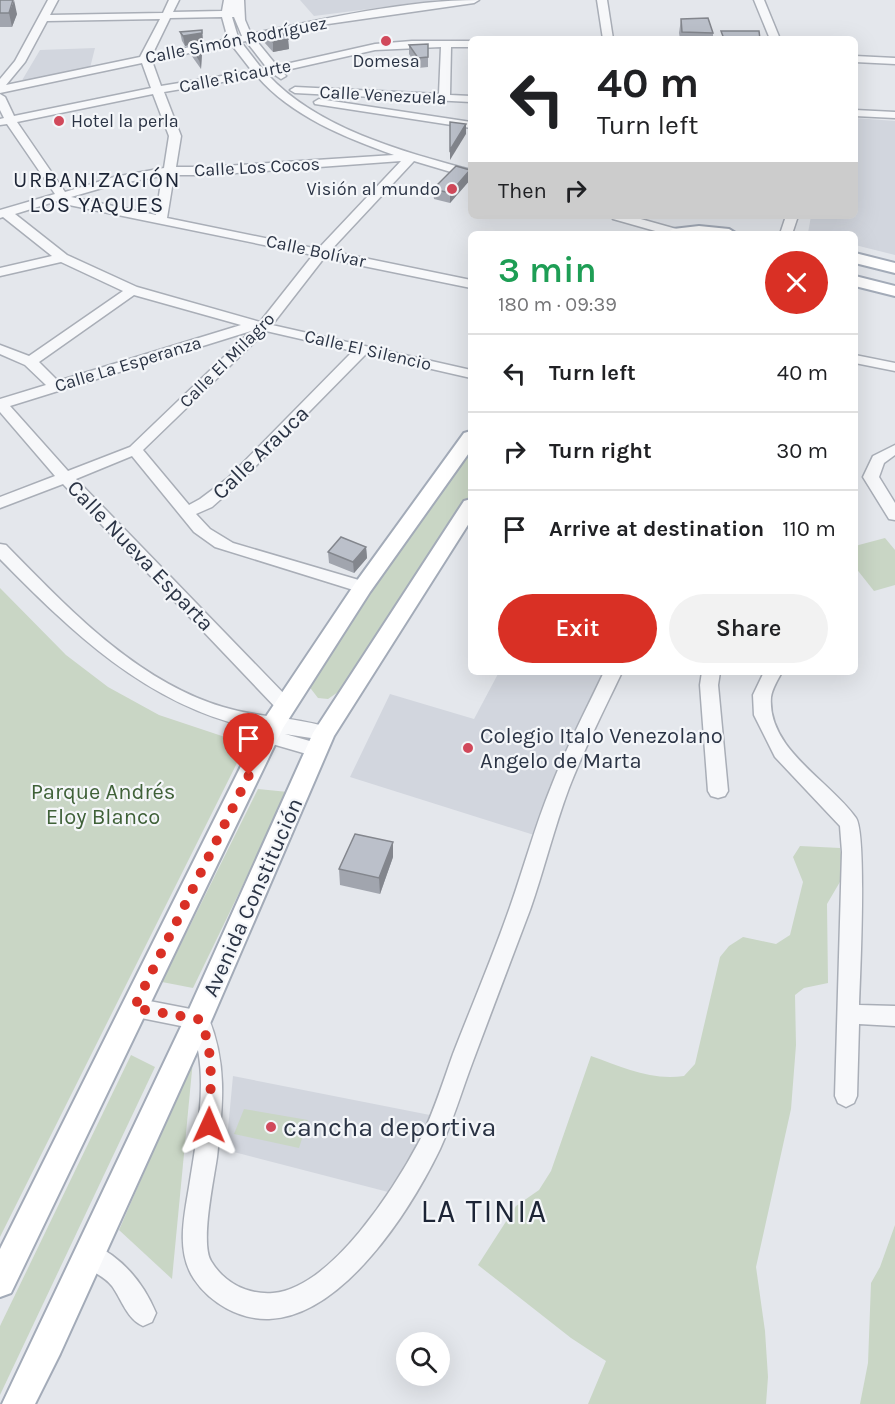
<!DOCTYPE html>
<meta charset="utf-8">
<style>
body{margin:0;font-family:Karla,sans-serif;background:#f2f2f2;color:#202124;height:100vh;display:flex;flex-direction:column;font-size:22px;white-space:nowrap}
*{box-sizing:border-box;margin:0}
p{font-size:20px;color:#757577}
.icon{flex:none;width:33px;height:33px;fill:none;stroke:currentColor;stroke-width:2;stroke-linecap:round;stroke-linejoin:round}
.map{position:relative;flex:1;overflow:hidden}
.panel{position:absolute;left:468px;top:231px;width:390px;height:444px;display:flex;flex-direction:column;background:#fff;border-radius:9px;box-shadow:0 6px 24px #0002}
.panel>*{flex:none}
.banner{position:absolute;left:468px;top:36px;width:390px;height:183px;border-radius:9px;box-shadow:0 6px 24px #0002;background:#fff;color:#202124;overflow:hidden}
.fabs{position:absolute;left:396px;top:1332px;display:grid;gap:12px}
.fabs a{display:grid;place-items:center;width:54px;height:54px;border-radius:50%;background:#fff;box-shadow:0 6px 24px #0002;font-size:30px}
.pin{position:absolute;display:grid;place-items:center;width:51px;height:51px;color:#fff;margin:-62px -26px;border-radius:50% 50% 50% 0;rotate:-45deg;box-shadow:0 0 6px #0007}
.pin .icon{rotate:45deg}
.me{position:absolute;width:66px;margin:-33px;rotate:1deg;stroke-linejoin:round;filter:drop-shadow(0 0 4px #0008)}
.turn{display:flex;align-items:center;gap:21px;height:126px;padding:0 30px;font-size:27px}
.turn .icon{width:78px;height:78px;stroke-width:2.5}
.turn b{display:block;font-size:42px;line-height:51px}
.then{display:flex;align-items:center;height:57px;padding:0 30px;background:#0003;gap:12px;font-size:22px}
.round{display:grid;place-items:center;flex:none;width:63px;height:63px;border-radius:32px;background:#f2f2f2}
.head{display:flex;align-items:center;justify-content:space-between;height:102px;padding:0 30px}
h1{font-size:36px;font-weight:600;line-height:45px;color:#1e9e55}
.cta{display:flex;gap:12px;margin-top:auto;padding:12px 30px}
.cta a{flex:1;height:69px;border-radius:36px;background:#d93025;color:#fff;font-size:24px;font-weight:600;line-height:69px;text-align:center}
.cta a+a{background:#f2f2f2;color:#202124}
ul{padding:0;list-style:none}
li{display:flex;align-items:center;gap:18px;height:78px;padding:0 30px;border-top:2px solid #e0e0e0}
li div{flex:1}
li b{display:block;font-size:22px}
li em{font-style:normal}
.map>svg:first-child{display:block}
.built{fill:#d2d6de}
.green{fill:#c9d6c5}
.lines{fill:none;stroke-linecap:round;stroke-linejoin:round}
.minor-casing{stroke:#a9aeb7;stroke-width:3}
.major-casing{stroke:#a3abb8;stroke-width:4}
.minor{fill:#f7f8fa;fill-rule:evenodd}
.major{fill:#fff;fill-rule:evenodd}
.wall{fill:#a1a5ae}
.shaded-wall{fill:#83868d}
.building{fill:#bbc0ca;stroke:#83868d;stroke-width:1.5}
.route{stroke:#d93025;stroke-width:10;stroke-dasharray:0 18}
.poi-dot{fill:#d1495b;stroke:#f4f6f9;stroke-width:2}
.labels{text-anchor:middle;stroke-width:4.5;stroke-linejoin:round;paint-order:stroke}
.far-street-label{font-size:18px;fill:#2b3445;stroke:#f4f6f9}
.far-poi-label{font-size:18px;fill:#2b3445;stroke:#f4f6f9}
.far-quarter-label{font-size:22px;letter-spacing:1.5px;fill:#1d2536;stroke:#f4f6f9}
.street-label{font-size:22px;fill:#2b3445;stroke:#f4f6f9}
.poi-label{font-size:22px;fill:#2b3445;stroke:#f4f6f9;text-anchor:start}
.park-label{font-size:22px;fill:#3f6138;stroke:#f4f6f9}
.near-poi-label{font-size:27px;fill:#2b3445;stroke:#f4f6f9;text-anchor:start}
.near-quarter-label{font-size:32px;letter-spacing:1.5px;fill:#1d2536;stroke:#f4f6f9}
</style>
<div class="map">
<svg width="895" height="1404" viewBox="0 0 895 1404">
<rect width="100%" height="100%" fill="#e4e7ec"/>
<!-- built -->
<g class="built">
<path d="M300,0H439L314,16Z"/>
<path d="M95,48L90,68L21,82L40,50Z"/>
<path d="M855,118L895,121V255L855,245V234L808,233L811,216H855Z"/>
<path d="M499,672H604L534,835L350,777L390,694L474,719Z"/>
<path d="M233,1076L430,1115L392,1193L226,1150Z"/>
</g>
<!-- green -->
<g class="green">
<path d="M471,446V494L405,589L341,690L328,699L318,698L308,685Z"/>
<path d="M885,538L895,550V585L874,591L855,567V546Z"/>
<path d="M0,588L66,655L108,687L159,715L228,738L240,752L237,763L0,1237Z"/>
<path d="M258,789L288,792L193,988L162,982Z"/>
<path d="M800,846L840,848L844,875L827,904L828,983L804,988L795,995L796,1045L791,1109L756,1267L765,1331L768,1377L766,1404H588L606,1361L571,1338L478,1265L516,1206L539,1190L551,1171L591,1056C622,1067 651,1081 684,1076L695,1064L720,957L729,946L743,937L776,944L790,935L803,882L793,857Z"/>
<path d="M131,1055L155,1067L0,1395V1326Z"/>
<path d="M193,1060L172,1279L119,1230Z"/>
<path d="M244,1109L308,1120L299,1148L234,1134Z"/>
<path d="M895,1225V1404H860L868,1363L871,1283L880,1267Z"/>
</g>
<g class="lines">
<!-- minor casing -->
<g class="minor-casing">
<g id="minor">
<path d="M48,0H58L50,15L163,13L169,0H179L173,12L222,11L224,0H234L233,11L234,0H244L245,20L251,34C323,19 406,0 479,0L474,3L328,24L255,39L277,66L375,44L412,41H471V47H451L450,95L471,96V102L295,93L290,90L295,87L439,94L441,47L375,50L282,71L286,76L281,79L272,73L267,74C318,129 401,151 471,170V178L414,161L330,251L471,280V288L324,258L272,325L471,370V378L366,354L238,484L212,507L196,514L210,529L233,543L369,583L371,587L369,591L363,593L215,547L194,532L132,456L76,479L290,700L293,705L290,710L284,712L278,710L63,484L0,508V497L55,476L0,412V399L46,385L25,365L0,354V345L29,356L123,291L61,262L0,276V268L52,256L3,217L0,218V210L55,194L7,124L0,125V119L4,118L0,110V94L5,97L14,116L151,88L142,63L0,93V79L15,61ZM222,17L228,39L152,55L170,18ZM232,17H234L242,36L238,37ZM160,19L140,57L6,85L25,62L47,21ZM246,41L267,68L262,69L241,42ZM231,44L252,71L161,86L152,61ZM257,76C291,116 346,138 394,155L209,167H176L181,136L164,92ZM153,94L169,136L164,168L114,177L65,192L17,122ZM401,161L318,249L167,218L174,175H209ZM162,176L156,215L71,197L116,184ZM60,200L69,205L313,255L260,322L137,287L67,255L15,214ZM134,295L241,325L58,381L39,362ZM251,331L130,447L68,471L10,406ZM266,331L353,351L228,478L200,499L189,505L143,450Z"/>
<path d="M597,0H607L613,39H603Z"/>
<path d="M754,0H764L780,39H770Z"/>
<path d="M855,56L895,58V64L855,62Z"/>
<path d="M319,99L471,122V128L315,104L314,102Z"/>
<path d="M855,110L895,112V118L855,116Z"/>
<path d="M611,216H630L680,230L682,233L666,234L613,219Z"/>
<path d="M786,216H798L792,234H780Z"/>
<path d="M855,355L895,363V371L855,363Z"/>
<path d="M895,445V455L884,463L879,477L895,503V520L889,519L863,477L873,456Z"/>
<path d="M0,544L6,545C68,608 136,681 223,707C258,718 296,717 330,728L333,733L330,738L324,740L285,734L324,745L326,750L324,755L317,757L248,737L245,732L248,727C145,703 72,632 0,559Z"/>
<path d="M604,672H622C604,710 584,749 569,788C554,828 544,870 530,910C511,960 492,1010 473,1061C462,1090 453,1121 440,1149C411,1209 344,1316 269,1319C240,1320 210,1303 194,1279C176,1252 184,1217 189,1187C196,1141 211,1071 191,1028L126,1015L123,1008L126,1001L134,998L206,1012C228,1061 223,1105 217,1157C214,1179 200,1243 211,1261C224,1283 248,1295 273,1293C332,1288 396,1186 421,1138C434,1111 443,1082 453,1054C472,1005 493,956 510,907C524,867 535,826 551,787C566,748 586,710 604,672Z"/>
<path d="M702,672H720L718,685L728,791L725,796L718,798L711,796L708,791L700,685Z"/>
<path d="M764,672H782C778,679 772,689 771,697C767,749 829,780 856,818C867,834 860,976 859,1005L895,1006V1026L859,1024L857,1096L854,1103L846,1107L838,1103L835,1096L842,852L840,826L775,757L754,715L753,695Z"/>
<path d="M90,1243C121,1256 143,1282 156,1313L152,1322L143,1326C127,1319 122,1300 112,1286C102,1273 84,1271 78,1255L81,1246Z"/>
</g>
</g>
<!-- major casing -->
<g class="major-casing">
<g id="major">
<path d="M699,226L729,229L737,234H665L673,229Z"/>
<path d="M855,253L895,263V273L855,263Z"/>
<path d="M855,276L895,286V296L855,286Z"/>
<path d="M471,431V450L370,592L283,728L11,1293L0,1297V1249L265,718L356,582L464,433Z"/>
<path d="M471,499V520L334,736L212,1019L60,1354L35,1404H2L186,1016L313,733L464,501Z"/>
</g>
</g>
<!-- minor -->
<use href="#minor" class="minor"/>
<!-- major -->
<use href="#major" class="major"/>
</g>
<!-- wall -->
<g class="wall">
<path d="M0,0L17,14L12,27H0Z"/>
<path d="M681,19L713,33V39H680L679,33Z"/>
<path d="M202,30L203,42L185,46L182,41L180,32Z"/>
<path d="M264,32L288,39L289,49L273,52L264,42Z"/>
<path d="M428,44V67L418,68L409,54V45Z"/>
<path d="M190,45L202,53L201,69L191,55Z"/>
<path d="M470,180L450,203L434,199L433,189Z"/>
<path d="M366,547L367,558L354,573L329,563L328,552Z"/>
<path d="M393,857L380,894L340,885L339,869Z"/>
</g>
<!-- shaded-wall -->
<g class="shaded-wall">
<path d="M14,0L17,14L12,27L9,13Z"/>
<path d="M202,30L203,42L185,46L183,36Z"/>
<path d="M288,39L289,49L273,52V42Z"/>
<path d="M201,43L202,53L201,69L199,59Z"/>
<path d="M466,124V134L450,160V150Z"/>
<path d="M470,170V180L450,203V193Z"/>
<path d="M366,547L367,558L354,573L353,562Z"/>
<path d="M393,842V857L380,894L379,878Z"/>
</g>
<!-- building -->
<g class="building">
<path d="M0,0H13L9,13H0Z"/>
<path d="M708,18L713,33L682,32L681,19Z"/>
<path d="M278,29L288,39L273,42L264,32Z"/>
<path d="M202,30V33L183,36L180,32Z"/>
<path d="M721,31H759L760,39H724Z"/>
<path d="M201,43L199,59L190,45Z"/>
<path d="M428,44V57L418,58L409,45Z"/>
<path d="M450,122L466,124L450,150Z"/>
<path d="M456,166L470,170L450,193L433,189Z"/>
<path d="M341,537L366,547L353,562L328,552Z"/>
<path d="M355,834L393,842L379,878L339,869Z"/>
</g>
<g class="lines">
<!-- route -->
<path class="route" d="M209,1125C210,1093 216,1045 198,1019L134,1008L249,775"/>
</g>
<!-- markers -->
<g class="poi-dot">
<circle cx="386" cy="41" r="6"/>
<circle cx="59" cy="121" r="6"/>
<circle cx="452" cy="189" r="6"/>
<circle cx="468" cy="748" r="6"/>
<circle cx="271" cy="1127" r="6"/>
</g>
<g class="labels">
<!-- far-street labels -->
<g class="far-street-label">
<text transform="translate(236 40) rotate(-11)" y="6">Calle Simón Rodríguez</text>
<text transform="translate(235 76) rotate(-11)" y="6">Calle Ricaurte</text>
<text transform="translate(383 95) rotate(3)" y="6">Calle Venezuela</text>
<text transform="translate(257 167) rotate(-3)" y="6">Calle Los Cocos</text>
<text transform="translate(316 251) rotate(12)" y="6">Calle Bolívar</text>
<text transform="translate(368 350) rotate(13)" y="6">Calle El Silencio</text>
<text transform="translate(227 360) rotate(-45)" y="6">Calle El Milagro</text>
<text transform="translate(128 364) rotate(-17)" y="6">Calle La Esperanza</text>
</g>
<!-- far-poi labels -->
<g class="far-poi-label">
<text x="386" y="67">Domesa</text>
<text x="71" y="127" text-anchor="start">Hotel la perla</text>
<text x="440" y="195" text-anchor="end">Visión al mundo</text>
</g>
<!-- far-quarter labels -->
<g class="far-quarter-label">
<text x="97" y="187">URBANIZACIÓN<tspan x="97" dy="25">LOS YAQUES</tspan></text>
</g>
<!-- street labels -->
<g class="street-label">
<text transform="translate(260 452) rotate(-44)" y="8">Calle Arauca</text>
<text transform="translate(141 555) rotate(46)" y="8">Calle Nueva Esparta</text>
<text transform="translate(252 897) rotate(-66)" y="8">Avenida Constitución</text>
</g>
<!-- poi labels -->
<g class="poi-label">
<text x="480" y="743">Colegio Italo Venezolano<tspan x="480" dy="25">Angelo de Marta</tspan></text>
</g>
<!-- park labels -->
<g class="park-label">
<text x="103" y="799">Parque Andrés<tspan x="103" dy="25">Eloy Blanco</tspan></text>
</g>
<!-- near-poi labels -->
<g class="near-poi-label">
<text x="283" y="1136">cancha deportiva</text>
</g>
<!-- near-quarter labels -->
<g class="near-quarter-label">
<text x="484" y="1222">LA TINIA</text>
</g>
</g>
</svg>
<div class="fabs">
<a><svg class="icon" aria-label="search" viewBox="0 0 24 24"><circle cx="10" cy="10" r="6"/><path d="M15 15l6 6"/></svg></a>
</div>
<div class="pin" style="left:249px;top:775px;background:#d93025"><svg class="icon" aria-label="arrive" viewBox="0 0 24 24"><path d="M6 21V4h12l-3 4 3 4H6"/></svg></div>
<svg class="me" style="left:209px;top:1125px" viewBox="-20 -20 40 40"><path d="M0-17L14 15 0 8-14 15z" fill="#d93025" stroke="#fff" stroke-width="4"/></svg>
<div class="banner">
<div class="turn"><svg class="icon" aria-label="left" viewBox="0 0 24 24"><path d="M17 20v-9H6M10 6l-5 5 5 5"/></svg><div><b>40 m</b>Turn left</div></div>
<div class="then">Then<svg class="icon" aria-label="right" viewBox="0 0 24 24"><path d="M7 20v-9h11M14 6l5 5-5 5"/></svg></div>
</div>
<section class="panel">
<div class="head"><div><h1>3 min</h1><p>180 m · 09:39</p></div><a class="round" style="background:#d93025;color:#fff"><svg class="icon" aria-label="close" viewBox="0 0 24 24"><path d="M6 6l12 12M18 6L6 18"/></svg></a></div>
<ul>
<li><svg class="icon" aria-label="left" viewBox="0 0 24 24"><path d="M17 20v-9H6M10 6l-5 5 5 5"/></svg><div><b>Turn left</b></div><em>40 m</em></li>
<li><svg class="icon" aria-label="right" viewBox="0 0 24 24"><path d="M7 20v-9h11M14 6l5 5-5 5"/></svg><div><b>Turn right</b></div><em>30 m</em></li>
<li><svg class="icon" aria-label="arrive" viewBox="0 0 24 24"><path d="M6 21V4h12l-3 4 3 4H6"/></svg><div><b>Arrive at destination</b></div><em>110 m</em></li>
</ul>
<div class="cta"><a>Exit</a><a>Share</a></div>
</section>
</div>
